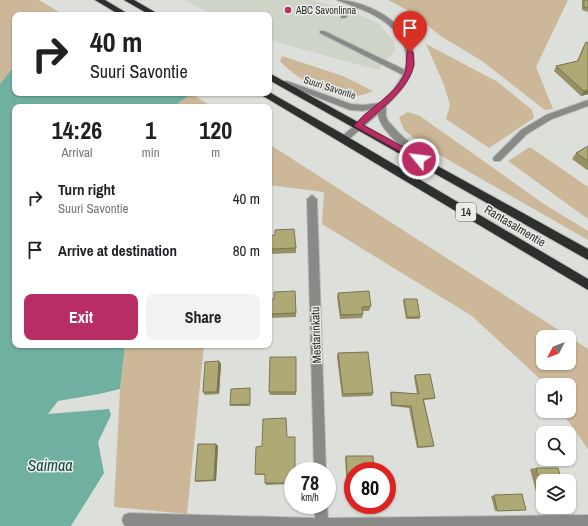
<!DOCTYPE html>
<style>
body{margin:0;font-family:"Archivo Narrow",sans-serif;background:#f2f2f2;color:#202124;height:100vh;display:flex;flex-direction:column;font-size:15px;white-space:nowrap}
*{box-sizing:border-box;margin:0}
p{font-size:13px;color:#757577}
.icon{flex:none;width:22px;height:22px;fill:none;stroke:currentColor;stroke-width:2;stroke-linecap:round;stroke-linejoin:round}
.map{position:relative;flex:1;overflow:hidden}
.details{position:absolute;left:12px;top:104px;width:260px;height:244px;display:flex;flex-direction:column;background:#fff;border-radius:8px;box-shadow:0 1px 3px #0004}
.details>*{flex:none}
.banner{position:absolute;left:12px;top:12px;width:260px;height:84px;border-radius:8px;box-shadow:0 1px 3px #0004;background:#fff;color:#202124;overflow:hidden}
.needle{width:26px;rotate:228deg}
.buttons{position:absolute;left:536px;top:330px;display:grid;gap:8px}
.buttons a{display:grid;place-items:center;width:40px;height:40px;border-radius:8px;background:#fff;box-shadow:0 1px 3px #0004;font-size:20px}
.speed{position:absolute;left:284px;top:462px;display:flex;gap:8px;font-size:20px;font-weight:700;text-align:center}
.speed>*{display:grid;place-content:center;width:52px;height:52px;border-radius:50%;background:#fff;box-shadow:0 1px 3px #0004;line-height:1}
.speed small{font-size:10px;font-weight:400}
.speed .limit{border:6px solid #d22;background:#fff;color:#111}
.pin{position:absolute;display:grid;place-items:center;width:34px;height:34px;color:#fff;margin:-41px -17px;border-radius:50% 50% 50% 0;rotate:-45deg;box-shadow:0 0 4px #0007}
.pin .icon{rotate:45deg}
.me{position:absolute;width:44px;margin:-22px;rotate:299deg;stroke-linejoin:round;filter:drop-shadow(0 0 3px #0008)}
.turn{display:flex;align-items:center;gap:14px;height:84px;padding:0 12px;font-size:18px}
.turn .icon{width:52px;height:52px;stroke-width:2.5}
.turn b{display:block;font-size:28px;line-height:34px}
.eta{display:flex;justify-content:space-evenly;align-items:center;height:68px;text-align:center}
.eta b{font-size:24px;font-weight:700;line-height:28px}
.cta{display:flex;gap:8px;margin-top:auto;padding:8px 12px}
.cta a{flex:1;height:46px;border-radius:8px;background:#b92d65;color:#fff;font-size:16px;font-weight:700;line-height:46px;text-align:center}
.cta a+a{background:#f2f2f2;color:#202124}
ul{padding:0;list-style:none}
li{display:flex;align-items:center;gap:12px;height:52px;padding:0 12px}
li div{flex:1}
li b{display:block;font-size:15px}
li em{font-style:normal}
.map>svg:first-child{display:block}
.built{fill:#cfd4c9}
.green{fill:#ccb798;fill-rule:evenodd}
.water{fill:#6fb0a1}
.lines{fill:none;stroke-linecap:round;stroke-linejoin:round}
.minor-casing{stroke:#bbbcb9;stroke-width:2}
.highway-casing{stroke:#bbbcb9;stroke-width:2}
.minor{fill:#888a88;fill-rule:evenodd}
.highway{fill:#2c2f2c;fill-rule:evenodd}
.wall{fill:#969165}
.shaded-wall{fill:#7a7652}
.building{fill:#afa975;stroke:#7a7652}
.route{fill:#b92d65;stroke:#781d42}
.poi-dot{fill:#b92d65;stroke:#eaece8;stroke-width:1.5}
.labels{text-anchor:middle;stroke-width:3;stroke-linejoin:round;paint-order:stroke}
.far-poi-label{font-size:10px;fill:#313231;stroke:#eaece8;text-anchor:start}
.far-street-label{font-size:10px;fill:#313231;stroke:#eaece8}
.shield{fill:#eaece8;stroke:#686a68;stroke-width:1}
.shield-label{font-size:11px;font-weight:bold;fill:#313231}
.street-label{font-size:12px;fill:#313231;stroke:#eaece8}
.near-water-label{font-size:16px;font-style:italic;fill:#114a3f;stroke:#eaece8}
</style>
<div class="map">
<svg width="588" height="526" viewBox="0 0 588 526">
<rect width="100%" height="100%" fill="#dddfdb"/>
<!-- built -->
<path class="built" d="M184,0H313L358,14L379,24L394,41L395,50L378,70L269,40V15H213Z"/>
<!-- green -->
<g class="green">
<path d="M0,0H39L64,15H15V65L0,84Z"/>
<path d="M388,0H568L536,67L553,109L545,110L482,61L439,35L413,13Z"/>
<path d="M426,44L498,82L532,110L534,118L489,148L446,119L450,105L444,85Z"/>
<path d="M282,56L343,76L373,91C342,107 301,83 280,61Z"/>
<path d="M192,94L212,107H172Z"/>
<path d="M408,112L420,116L544,204L588,231V240L424,146L404,130L399,117Z"/>
<path d="M269,144L588,349V449L561,411H569V385H543L539,378L472,316L322,224L324,192L269,185ZM543,337H569V363H543Z"/>
<path d="M530,147L588,187V219L508,161Z"/>
<path d="M125,345H204L187,514L114,507L120,389Z"/>
</g>
<!-- water -->
<path class="water" d="M15,65V93H190L192,94L172,107H15V345H125L120,389L99,394L58,401L48,414L109,409L111,415L98,442L104,473L71,526H0V84Z"/>
<g class="lines">
<!-- minor casing -->
<g class="minor-casing">
<g id="minor">
<path d="M337,0C368,0 418,27 414,64C411,81 398,95 386,106V116L388,121L399,133L432,163L433,165L432,167H426C413,155 379,132 378,114L347,141H341L340,139L341,137L375,108L363,111L350,110L280,83L281,81H287L351,104L363,105L380,103L393,90L403,75L320,33V31H324L405,70C413,38 385,18 358,8L345,18H341V16L353,6Z"/>
<path d="M588,100V106L552,119L527,134L500,161H494L493,159L494,157L521,130L546,115Z"/>
<path d="M312,195L317,199L326,471H314L307,199Z"/>
<path d="M327,503L328,518L588,515V526H127L124,525L122,520L124,515L129,513L315,518L314,505H327Z"/>
</g>
</g>
<!-- highway casing -->
<g class="highway-casing">
<g id="highway">
<path d="M95,0H105L130,15H120Z"/>
<path d="M124,0H134L160,15H150Z"/>
<path d="M269,73L588,249V260L269,80Z"/>
<path d="M269,92L341,133L588,279V290L258,93Z"/>
</g>
</g>
<!-- minor -->
<use href="#minor" class="minor"/>
<!-- highway -->
<use href="#highway" class="highway"/>
</g>
<!-- wall -->
<g class="wall">
<path d="M582,0H588V12L582,10Z"/>
<path d="M586,42L588,94L581,96L554,71L556,66L577,61L583,47Z"/>
<path d="M588,146V169L587,170L572,159L576,153Z"/>
<path d="M275,235L296,248V253L269,254V236Z"/>
<path d="M295,291L296,317L269,318V299H274Z"/>
<path d="M338,293L371,306L369,311H363V314L362,318L340,319L337,297Z"/>
<path d="M404,299L420,317L419,319H406L403,301Z"/>
<path d="M338,353L373,393L372,396L342,397L337,357Z"/>
<path d="M296,357V395H270L269,392Z"/>
<path d="M219,361L221,364L219,394L205,395L203,392Z"/>
<path d="M415,375L435,398L434,399L424,400L434,446L432,447L417,448L409,408L391,406L390,393L391,392L417,394L414,377Z"/>
<path d="M250,388V406H231L230,405Z"/>
<path d="M287,437L293,471V484L266,485L265,483V475H256L255,474L262,446Z"/>
<path d="M216,444L218,446L216,481L197,482L195,481Z"/>
<path d="M346,456L353,471V491H347L345,458Z"/>
<path d="M536,468L543,481V503H539L530,469Z"/>
<path d="M522,494L526,510L495,511L491,496Z"/>
</g>
<!-- shaded-wall -->
<g class="shaded-wall">
<path d="M588,90V94L581,96L584,91Z"/>
<path d="M219,361L221,364L219,394L217,392Z"/>
<path d="M216,444L218,446L216,481L214,480Z"/>
</g>
<!-- building -->
<g class="building">
<path d="M584,0H588V8L584,7Z"/>
<path d="M586,42L588,43V90L584,91L556,66L578,61Z"/>
<path d="M588,146V161L576,153Z"/>
<path d="M294,229L296,248L269,249V236L275,235V230Z"/>
<path d="M295,291L296,313L269,314V299H274V292Z"/>
<path d="M369,291L371,306L362,307L363,314L341,315L338,293Z"/>
<path d="M404,299H417L420,317H407Z"/>
<path d="M368,352L373,393L343,394L338,353Z"/>
<path d="M270,357H296V392H269Z"/>
<path d="M219,361L217,392H203L205,362Z"/>
<path d="M430,374L435,398L423,399L434,446L418,447L411,406L392,405L391,392L419,394L415,375Z"/>
<path d="M250,388V404L230,405L231,389Z"/>
<path d="M286,418L287,437H295V471H293V483H265V474H255L256,447L262,446L263,419Z"/>
<path d="M198,444H216L214,480L195,481Z"/>
<path d="M346,456H373L374,471H353V490H348Z"/>
<path d="M536,468H558L562,481H543V493Z"/>
<path d="M522,494L526,510L497,511L494,495Z"/>
</g>
<!-- route -->
<path class="route" d="M408,50L413,52C413,56 414,60 414,64C410,88 380,110 363,125L422,157V161L419,162L354,126C368,107 394,97 404,75C408,66 405,58 408,50Z"/>
<!-- markers -->
<circle class="poi-dot" cx="288" cy="10" r="4"/>
<g class="labels">
<!-- far-poi labels -->
<g class="far-poi-label">
<text x="296" y="14">ABC Savonlinna</text>
</g>
<!-- far-street labels -->
<g class="far-street-label">
<text transform="translate(330 87) rotate(18)" y="4">Suuri Savontie</text>
</g>
<!-- shield labels -->
<rect class="shield" x="456" y="203" width="20" height="18" rx="3"/>
<g class="shield-label">
<text x="466" y="216">14</text>
</g>
<!-- street labels -->
<g class="street-label">
<text transform="translate(515 226) rotate(31)" y="4">Rantasalmentie</text>
<text transform="translate(316 335) rotate(-92)" y="4">Mestarinkatu</text>
</g>
<!-- near-water labels -->
<g class="near-water-label">
<text x="50" y="471">Saimaa</text>
</g>
</g>
</svg>
<div class="buttons">
<a><svg class="needle" viewBox="-14 -14 28 28"><path d="M0-13l5 13h-10z" fill="#e53935"/><path d="M0 13l5-13h-10z" fill="#757577"/></svg></a>
<a><svg class="icon" aria-label="sound" viewBox="0 0 24 24"><path d="M4 9h4l5-4v14l-5-4H4zM17 9q2 3 0 6"/></svg></a>
<a><svg class="icon" aria-label="search" viewBox="0 0 24 24"><circle cx="10" cy="10" r="6"/><path d="M15 15l6 6"/></svg></a>
<a><svg class="icon" aria-label="layers" viewBox="0 0 24 24"><path d="M12 4l9 5-9 5-9-5zM3 14l9 5 9-5"/></svg></a>
</div>
<div class="speed"><div>78<small>km/h</small></div><div class="limit">80</div></div>
<div class="pin" style="left:410px;top:52px;background:#d93025"><svg class="icon" aria-label="arrive" viewBox="0 0 24 24"><path d="M6 21V4h12l-3 4 3 4H6"/></svg></div>
<svg class="me" style="left:419px;top:159px" viewBox="-20 -20 40 40"><circle r="17" fill="#b92d65" stroke="#fff" stroke-width="3"/><path d="M0-11L8 9 0 5-8 9z" fill="#fff"/></svg>
<div class="banner">
<div class="turn"><svg class="icon" aria-label="right" viewBox="0 0 24 24"><path d="M7 20v-9h11M14 6l5 5-5 5"/></svg><div><b>40 m</b>Suuri Savontie</div></div>
</div>
<section class="details">
<div class="eta">
<div><b>14:26</b><p>Arrival</p></div>
<div><b>1</b><p>min</p></div>
<div><b>120</b><p>m</p></div>
</div>
<ul>
<li><svg class="icon" aria-label="right" viewBox="0 0 24 24"><path d="M7 20v-9h11M14 6l5 5-5 5"/></svg><div><b>Turn right</b><p>Suuri Savontie</p></div><em>40 m</em></li>
<li><svg class="icon" aria-label="arrive" viewBox="0 0 24 24"><path d="M6 21V4h12l-3 4 3 4H6"/></svg><div><b>Arrive at destination</b></div><em>80 m</em></li>
</ul>
<div class="cta"><a>Exit</a><a>Share</a></div>
</section>
</div>
